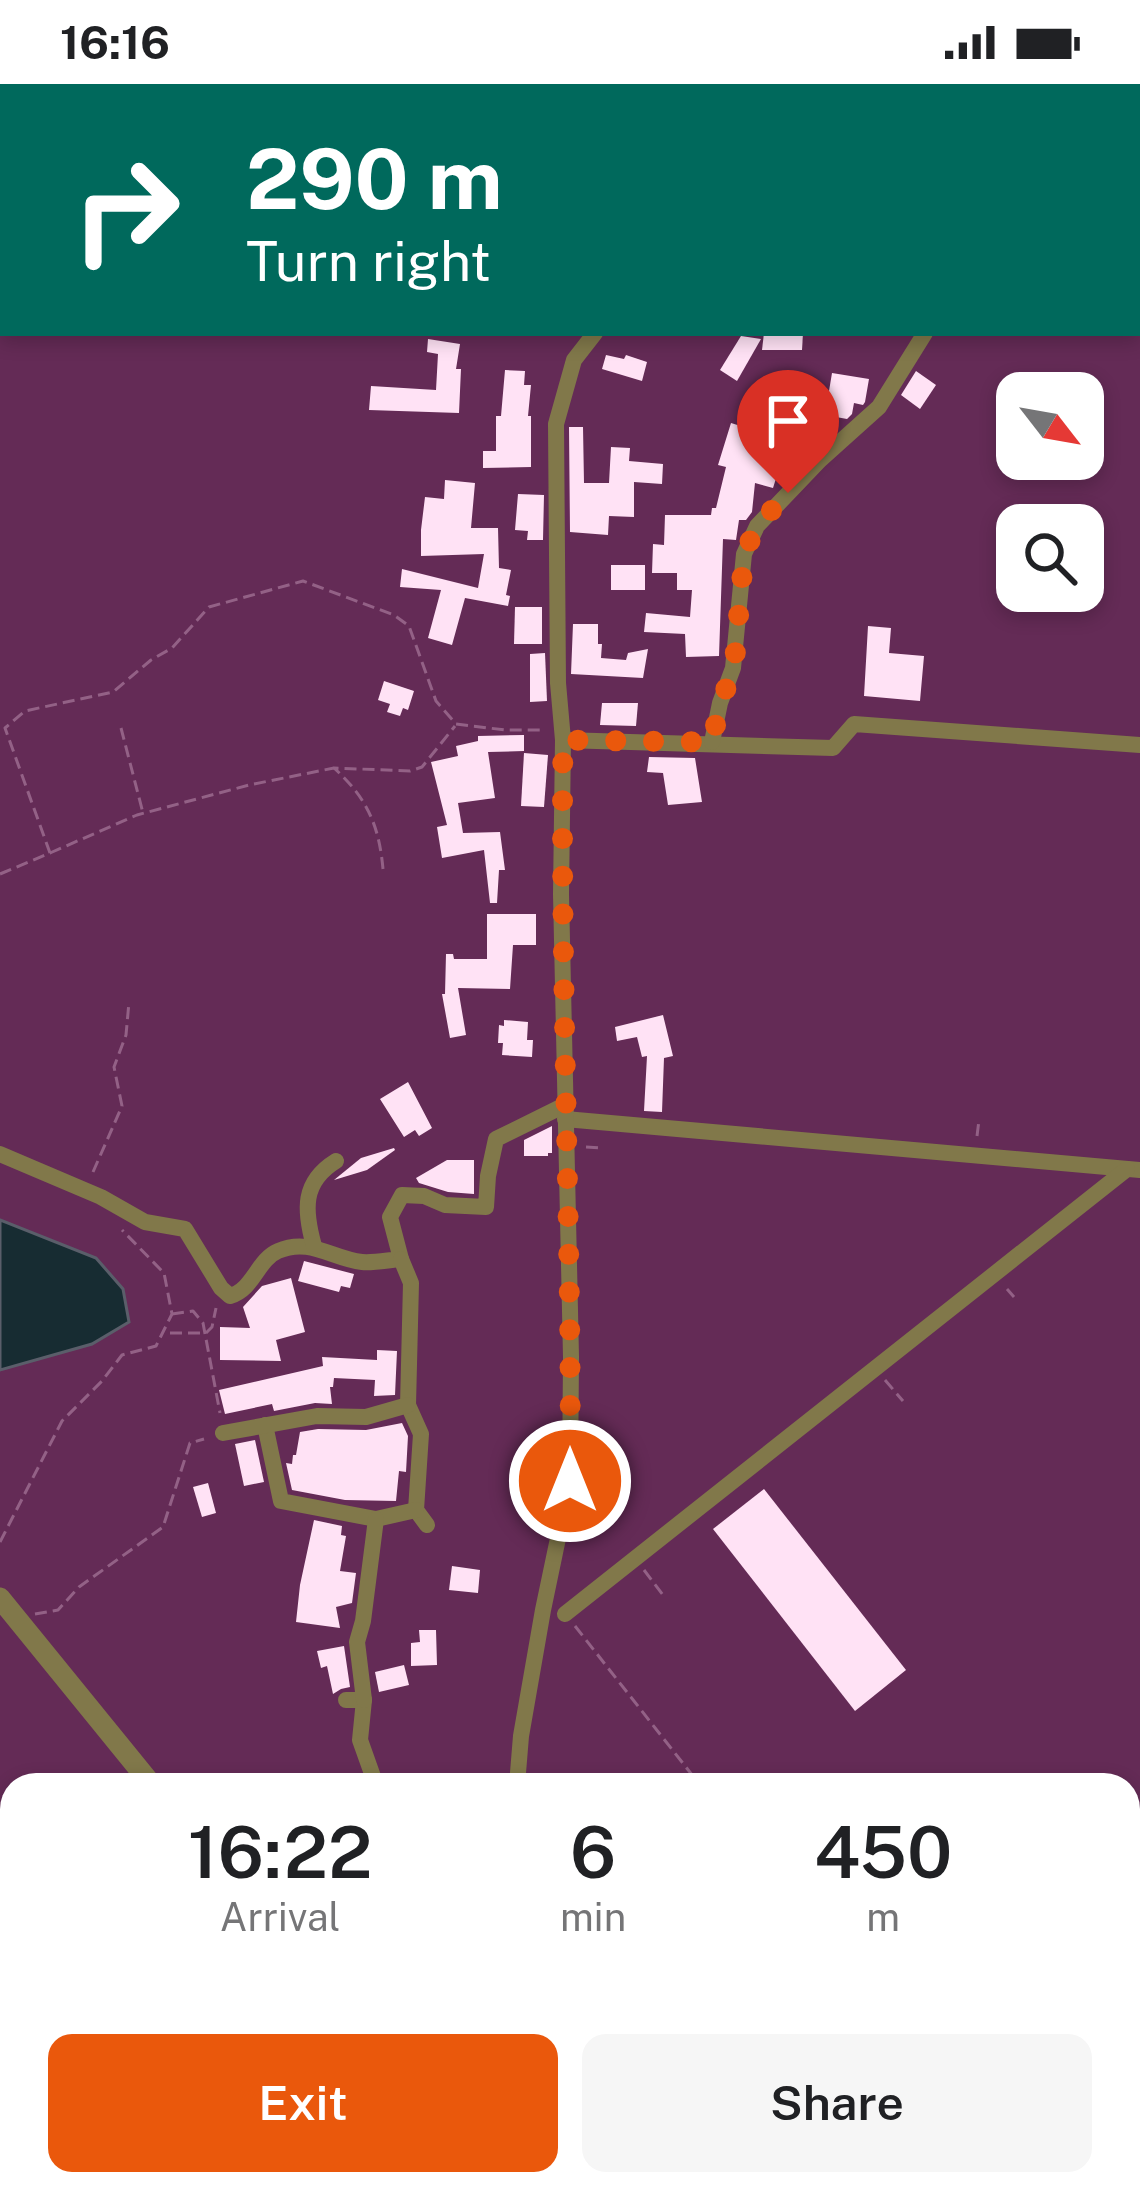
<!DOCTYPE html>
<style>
body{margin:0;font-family:"Public Sans",sans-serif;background:#f6f6f6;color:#202124;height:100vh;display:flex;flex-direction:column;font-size:45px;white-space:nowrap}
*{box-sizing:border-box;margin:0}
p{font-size:39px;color:#757577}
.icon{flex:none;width:66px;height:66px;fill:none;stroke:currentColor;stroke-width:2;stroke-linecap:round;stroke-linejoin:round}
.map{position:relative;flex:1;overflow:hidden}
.sheet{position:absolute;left:0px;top:1689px;width:1140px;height:423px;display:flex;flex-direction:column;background:#fff;border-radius:36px 36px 0 0;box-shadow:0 6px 18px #0003}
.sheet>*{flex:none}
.top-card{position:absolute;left:0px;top:0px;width:1140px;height:252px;box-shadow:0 6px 18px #0003;background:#00695c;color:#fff;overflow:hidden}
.needle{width:78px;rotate:121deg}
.tools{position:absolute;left:996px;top:288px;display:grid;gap:24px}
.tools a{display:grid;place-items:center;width:108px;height:108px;border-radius:24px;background:#fff;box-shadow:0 6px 18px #0003;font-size:60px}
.pin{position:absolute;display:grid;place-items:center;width:102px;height:102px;color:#fff;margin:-123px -51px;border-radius:50% 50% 50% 0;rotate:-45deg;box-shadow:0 0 12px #0007}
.pin .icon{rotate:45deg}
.me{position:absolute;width:132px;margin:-66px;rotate:0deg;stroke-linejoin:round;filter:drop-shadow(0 0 9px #0008)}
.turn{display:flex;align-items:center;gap:42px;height:252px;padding:0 48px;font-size:54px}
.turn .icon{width:156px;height:156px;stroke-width:2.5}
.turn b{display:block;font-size:84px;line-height:102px}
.eta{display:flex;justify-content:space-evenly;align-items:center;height:204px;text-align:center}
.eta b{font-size:72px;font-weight:600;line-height:84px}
.action{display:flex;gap:24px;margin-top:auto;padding:24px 48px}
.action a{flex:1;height:138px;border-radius:24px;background:#ea580c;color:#fff;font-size:48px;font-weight:600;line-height:138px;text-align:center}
.action a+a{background:#f6f6f6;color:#202124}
.status{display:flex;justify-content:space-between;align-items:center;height:84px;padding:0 60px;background:#fff;direction:ltr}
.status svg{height:33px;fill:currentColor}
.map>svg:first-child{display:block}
.water{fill:#172c32;stroke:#5a5e6a;stroke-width:3}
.building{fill:#ffe2f5}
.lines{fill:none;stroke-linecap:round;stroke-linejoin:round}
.path{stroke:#936186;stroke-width:3;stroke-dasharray:12 6;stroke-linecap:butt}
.minor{stroke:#81784a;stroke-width:16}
.tertiary{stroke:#81784a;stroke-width:21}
.route{stroke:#ea580c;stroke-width:21;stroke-dasharray:0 37.8}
</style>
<div class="status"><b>16:16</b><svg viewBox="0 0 49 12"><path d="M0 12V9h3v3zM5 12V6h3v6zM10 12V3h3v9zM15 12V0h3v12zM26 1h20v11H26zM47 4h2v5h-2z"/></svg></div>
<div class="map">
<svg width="1140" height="2110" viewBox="0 0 1140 2110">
<rect width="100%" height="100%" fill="#642b56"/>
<!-- water -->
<path class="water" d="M0,1136L96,1174L123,1205L129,1238L92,1260L0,1286Z"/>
<!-- building -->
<g class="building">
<path d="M764,249H803L802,266H762Z"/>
<path d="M741,252L761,255L737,297L720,286Z"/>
<path d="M428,255L460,260L456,285H461L459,329L369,326L371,302L436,306L438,270L427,268Z"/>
<path d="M606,271L624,275L626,271L647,278L642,297L602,285Z"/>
<path d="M505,286L525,287L524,301H531L528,332H531V383L483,384V367H496V332H501Z"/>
<path d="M916,287L936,301L920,325L901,311Z"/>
<path d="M832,289L869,295L865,318L863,321L854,319L852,330L847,335L825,331Z"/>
<path d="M769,320L822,338L817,353L806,350L799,373L794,372L789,389L779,385L773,404L755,399L752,428L746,436H739L736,456L723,455L719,572L686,573L685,550L644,548L646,529L690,533L692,506H677V489H652L653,460L664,461L665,431H711L712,424H716L726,383L718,381L731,339L760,348Z"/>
<path d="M569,343H583L584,399H609L611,363L630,364L629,377L663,380L662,400L634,398V433L609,432L608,451L570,448Z"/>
<path d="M445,396L475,399L471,444H498L499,484L511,486L506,511L510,512L508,522L465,514L452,561L428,554L441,506L400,503L402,485L478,504L484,470L421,472V446L425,413L444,415Z"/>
<path d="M518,410L544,411L543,456H527L528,447L515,446Z"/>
<rect x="611" y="481" width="34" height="25"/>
<path d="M515,523H542V560H514Z"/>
<path d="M573,540H598V560H602L601,574L626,576L628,569L648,565L643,594L571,590Z"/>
<path d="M868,542L891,544L889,569L924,572L920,617L864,612Z"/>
<path d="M545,569L547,617L530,618V570Z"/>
<path d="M384,597L414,607L408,626L403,624L400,632L387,628L390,620L378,616Z"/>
<path d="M602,619H638L636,642L600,641Z"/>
<path d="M524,651V667L488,668L495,714L458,719L463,749L500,748L505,786H499L497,819H490L484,766L442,774L437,743L447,741L431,678L458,672L456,662L478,657V652Z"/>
<path d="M524,669L548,671L544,723L521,722Z"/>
<path d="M649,673L695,674L702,718L668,721L663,689L647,688Z"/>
<path d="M487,830H536V861H513L510,905L458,904L466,951L450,954L442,910H445L446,870H453L454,875H487Z"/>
<path d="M663,931L673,972L664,974L662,1028L644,1027L647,972L642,973L637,953L617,957L615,943Z"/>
<path d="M504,936L528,938L527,956H533L532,973L502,971L503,959H498L499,941L504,942Z"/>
<path d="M408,998L432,1044L419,1052L415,1046L404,1053L380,1015Z"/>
<path d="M552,1042V1069H548V1072H524V1056Z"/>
<path d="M394,1064L395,1066L367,1086L334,1096L361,1074Z"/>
<path d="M447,1076H474V1110L448,1108L419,1099L416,1094Z"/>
<path d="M304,1177L354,1190L350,1204L341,1202L339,1208L298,1197Z"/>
<path d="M291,1194L305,1248L276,1256L281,1277L220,1276V1243L250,1244L243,1223L262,1202Z"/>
<path d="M377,1266L397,1267L395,1311L374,1312L375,1296L334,1294L333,1303H330L332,1320L315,1319L274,1327L272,1320L225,1330L219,1306L323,1282L322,1273L377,1276Z"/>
<path d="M402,1339L408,1352L406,1388L399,1387L396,1417L345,1416L292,1406L286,1379L292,1380L293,1371H296L300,1348L318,1345L366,1346Z"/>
<path d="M255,1356L264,1398L244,1402L235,1360Z"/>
<path d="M208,1399L216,1429L202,1433L193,1403Z"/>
<path d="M764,1405L906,1586L855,1627L713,1445Z"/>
<path d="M536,1411L553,1417L545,1443L527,1437Z"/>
<path d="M314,1436L342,1442L341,1451L346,1452L340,1487L356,1489L352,1519L336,1523L340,1544L296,1538L300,1501Z"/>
<path d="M452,1482L480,1486L478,1509L449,1506Z"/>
<path d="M419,1546H436L437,1581L411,1582V1559L420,1558Z"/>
<path d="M344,1562L350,1603L341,1605L333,1610L327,1582L321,1584L317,1567Z"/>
<path d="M404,1581L409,1601L379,1608L375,1588Z"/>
</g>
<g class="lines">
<!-- path -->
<g class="path">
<path d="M121,644L143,729"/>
<path d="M50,769L137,731L249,701L334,684"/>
<path d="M383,785C379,741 367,714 334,684L410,687L422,683L455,642"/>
<path d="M0,790L50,769L5,644L25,627L113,608L151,576L172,564L209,523L303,497L394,531L409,542L436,617L456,640L505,646H545"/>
<path d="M977,1052L979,1036"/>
<path d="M586,1063L603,1064"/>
<path d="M93,1088L122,1022L114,983L126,951L129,918"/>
<path d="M1007,1205L1014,1213"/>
<path d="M172,1230L193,1227L203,1239L220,1329"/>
<path d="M170,1249H206L212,1243L216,1224"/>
<path d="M885,1296L903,1317"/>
<path d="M0,1458L62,1337L102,1297L122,1271L156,1262L172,1230L164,1189L122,1146"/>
<path d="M644,1486L663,1511"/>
<path d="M35,1530L58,1526L79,1503L163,1443L190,1359L204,1355"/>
<path d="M575,1542L700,1701"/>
<path d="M189,2100L199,2110"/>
<path d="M1013,2100L1021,2110"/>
</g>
<!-- minor -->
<g class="minor">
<path d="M375,0L428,3"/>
<path d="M344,3L345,0"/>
<path d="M663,3V0"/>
<path d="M0,93H3"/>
<path d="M1137,196H1140"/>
<path d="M563,656L833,664L854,640L1140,661"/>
<path d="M712,658L720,619L733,584L744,470L757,442L820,376L879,323L925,249"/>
<path d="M565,1035L1140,1086"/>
<path d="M0,1070L101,1113L145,1138L185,1145L221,1204L230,1212C254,1205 257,1176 278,1167C310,1153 332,1175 362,1178C374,1179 388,1176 401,1175L390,1133L402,1111L424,1112L445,1121L486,1123L488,1092L496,1055L565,1021"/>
<path d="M314,1162C304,1126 302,1098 336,1077"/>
<path d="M401,1175L411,1199L408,1321L421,1350L416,1426L427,1441"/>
<path d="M265,1341L281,1417L376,1435L416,1426"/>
<path d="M223,1349L317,1332L366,1333L408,1321"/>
<path d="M565,1530L1127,1085"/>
<path d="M346,1616H364L360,1656L376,1701"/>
<path d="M364,1616L357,1558L363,1537L376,1435"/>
<path d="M517,1701L521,1652L543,1526L570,1397L571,1273L561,810L563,656L558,599L556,340L574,276L595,249"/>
<path d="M1128,1773L1140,1764"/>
<path d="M0,1868L12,1878"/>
<path d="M7,2023L12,2024"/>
<path d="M678,2100L683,2110"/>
<path d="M266,2110L270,2100"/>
<path d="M702,2110L715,2100"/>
</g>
<!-- tertiary -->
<g class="tertiary">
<path d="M0,1514L152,1701"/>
<path d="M475,2100L483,2110"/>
</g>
</g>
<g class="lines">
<!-- route -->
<path class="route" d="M570,1397C572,1150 560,903 563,656L712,658L720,620L734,584L744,470L757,442L788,409"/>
</g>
</svg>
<div class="tools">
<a><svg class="needle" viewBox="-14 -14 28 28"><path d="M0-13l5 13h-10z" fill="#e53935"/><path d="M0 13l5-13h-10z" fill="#757577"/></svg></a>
<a><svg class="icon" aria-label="search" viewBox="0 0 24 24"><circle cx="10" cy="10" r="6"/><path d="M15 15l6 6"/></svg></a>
</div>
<div class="pin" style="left:788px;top:409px;background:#d93025"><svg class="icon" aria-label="arrive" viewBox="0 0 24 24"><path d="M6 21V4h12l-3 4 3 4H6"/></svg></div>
<svg class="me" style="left:570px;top:1397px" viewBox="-20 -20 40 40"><circle r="17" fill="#ea580c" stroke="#fff" stroke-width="3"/><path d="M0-11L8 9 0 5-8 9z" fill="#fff"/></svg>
<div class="top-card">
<div class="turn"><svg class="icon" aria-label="right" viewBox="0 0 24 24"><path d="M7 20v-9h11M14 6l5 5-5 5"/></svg><div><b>290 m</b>Turn right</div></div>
</div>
<section class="sheet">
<div class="eta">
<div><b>16:22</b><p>Arrival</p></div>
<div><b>6</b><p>min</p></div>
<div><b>450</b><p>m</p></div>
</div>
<div class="action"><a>Exit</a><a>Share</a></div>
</section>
</div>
